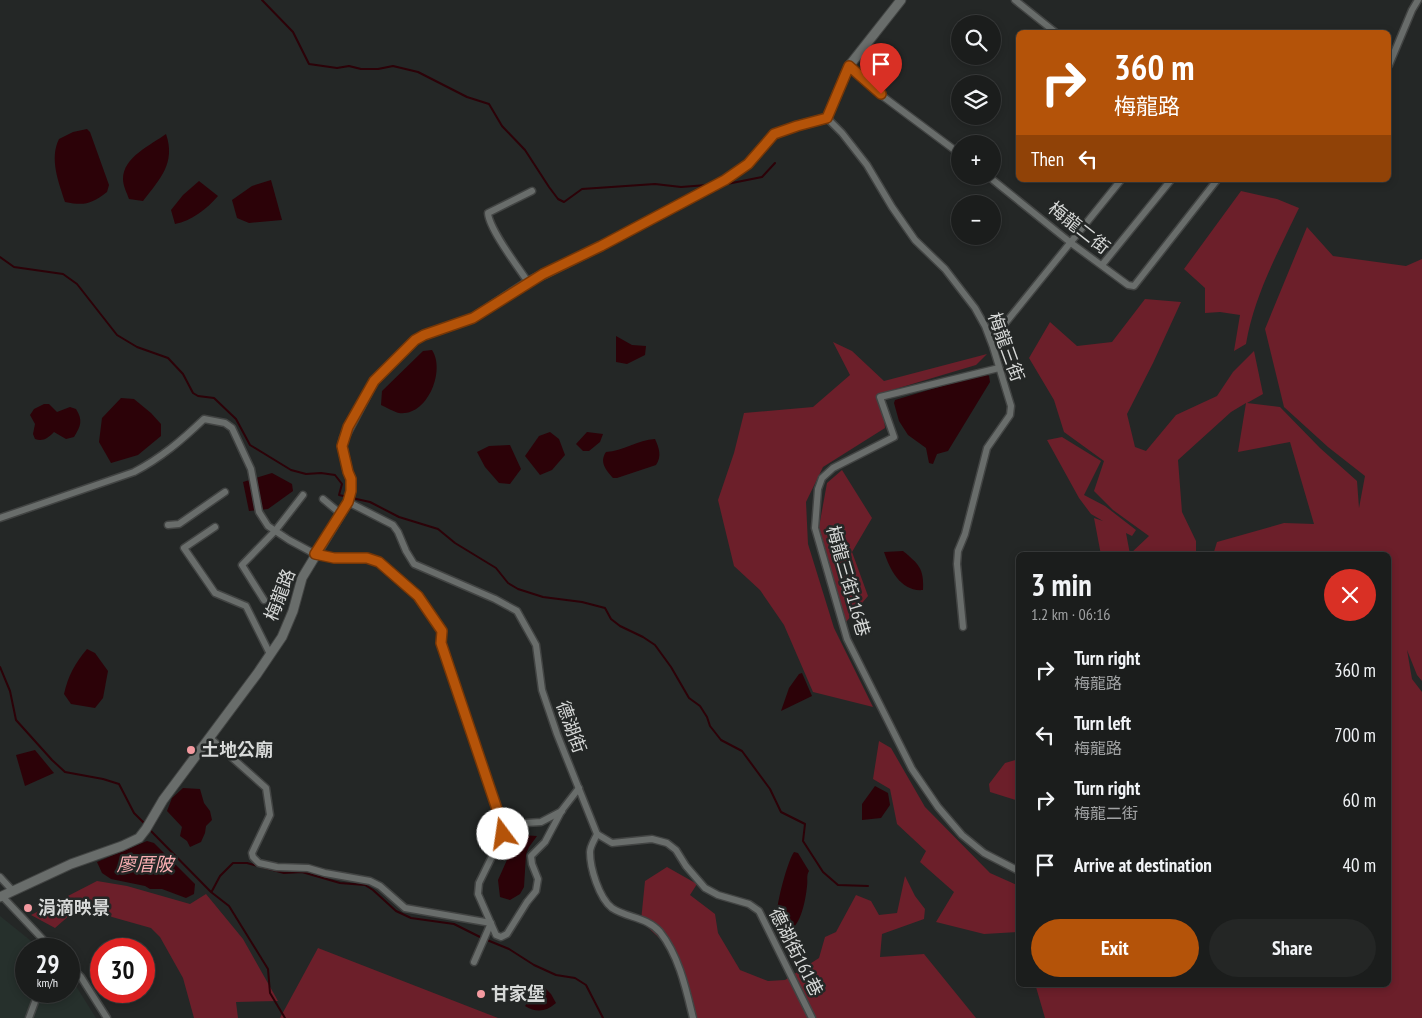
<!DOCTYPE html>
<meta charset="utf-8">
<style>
body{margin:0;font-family:"PT Sans Narrow","Noto Sans TC",sans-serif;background:#242625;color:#f1f3f6;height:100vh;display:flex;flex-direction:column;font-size:19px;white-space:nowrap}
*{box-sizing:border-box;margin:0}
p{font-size:16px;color:#a0a2a3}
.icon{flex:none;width:28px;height:28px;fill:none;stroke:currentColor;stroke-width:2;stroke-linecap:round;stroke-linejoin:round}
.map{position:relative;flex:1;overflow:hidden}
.details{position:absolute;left:1016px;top:552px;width:375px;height:435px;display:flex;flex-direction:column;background:#1b1d1c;border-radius:8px;box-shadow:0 2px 8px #0003,0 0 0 1px #393b3b}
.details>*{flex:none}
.banner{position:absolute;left:1016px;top:30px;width:375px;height:152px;border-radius:8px;box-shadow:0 2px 8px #0003,0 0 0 1px #393b3b;background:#b45309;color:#fff;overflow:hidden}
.tools{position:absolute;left:951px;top:15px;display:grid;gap:10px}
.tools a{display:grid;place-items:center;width:50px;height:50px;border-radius:50%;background:#1b1d1c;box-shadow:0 2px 8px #0003,0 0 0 1px #393b3b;font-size:25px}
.speed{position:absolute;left:15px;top:938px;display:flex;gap:10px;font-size:25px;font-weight:700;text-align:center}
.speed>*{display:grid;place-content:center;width:65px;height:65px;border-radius:50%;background:#1b1d1c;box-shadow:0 2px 8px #0003,0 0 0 1px #393b3b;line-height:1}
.speed small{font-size:12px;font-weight:400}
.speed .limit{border:8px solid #d22;background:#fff;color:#111}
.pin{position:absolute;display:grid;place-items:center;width:42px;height:42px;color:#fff;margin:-51px -21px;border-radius:50% 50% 50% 0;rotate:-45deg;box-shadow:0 0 5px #0007}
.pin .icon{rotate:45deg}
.me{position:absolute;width:55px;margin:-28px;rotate:346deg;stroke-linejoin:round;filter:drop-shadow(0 0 4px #0008)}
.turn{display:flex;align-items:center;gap:18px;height:105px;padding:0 15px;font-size:22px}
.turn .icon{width:65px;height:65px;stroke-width:2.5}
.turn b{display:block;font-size:35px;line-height:42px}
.then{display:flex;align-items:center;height:48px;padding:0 15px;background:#0003;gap:10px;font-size:19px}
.round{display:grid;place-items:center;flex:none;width:52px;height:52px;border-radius:26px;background:#242625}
.overview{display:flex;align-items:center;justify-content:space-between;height:85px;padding:0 15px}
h1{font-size:30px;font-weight:600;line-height:38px}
.button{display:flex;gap:10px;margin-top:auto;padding:10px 15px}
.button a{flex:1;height:58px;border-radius:30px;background:#b45309;color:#fff;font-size:20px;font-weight:600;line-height:58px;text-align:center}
.button a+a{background:#242625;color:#f1f3f6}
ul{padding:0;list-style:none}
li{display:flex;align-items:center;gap:15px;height:65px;padding:0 15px}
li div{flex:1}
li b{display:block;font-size:19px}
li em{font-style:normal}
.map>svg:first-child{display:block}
.built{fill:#26302c}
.green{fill:#6c1f2a}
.water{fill:#2c0208}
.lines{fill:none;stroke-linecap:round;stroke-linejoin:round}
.stream{stroke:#2c0208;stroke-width:2}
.minor-casing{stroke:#424443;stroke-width:9}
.tertiary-casing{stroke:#424443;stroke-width:11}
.minor{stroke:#696d6b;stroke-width:6}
.tertiary{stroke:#696d6b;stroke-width:9}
.route-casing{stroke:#753606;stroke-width:12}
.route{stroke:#b45309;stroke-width:9}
.poi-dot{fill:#f49aa0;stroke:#242726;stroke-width:2}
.labels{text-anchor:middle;stroke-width:5;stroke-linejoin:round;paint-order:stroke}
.street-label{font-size:18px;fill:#d7d9d8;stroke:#242726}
.poi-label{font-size:18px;font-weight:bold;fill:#d7d9d8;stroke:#242726;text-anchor:start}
.water-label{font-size:19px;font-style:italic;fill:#f9aeb2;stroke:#242726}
</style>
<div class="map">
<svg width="1422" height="1018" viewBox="0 0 1422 1018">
<rect width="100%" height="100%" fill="#242726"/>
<!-- built -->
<path class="built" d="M0,916L41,949H26V991H69V975L96,1018H0Z"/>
<!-- green -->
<g class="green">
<path d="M1241,191L1277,199L1299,208C1278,252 1254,296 1246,344L1234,351L1240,315L1220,312L1205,313V288L1184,269Z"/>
<path d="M1307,227L1333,256L1406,266L1422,259V681L1417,675L1407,650L1412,679L1422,692V1018H1045L1036,987L1037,985H1389V555H1363L1361,553V555H1213L1217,542L1284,523L1314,524L1290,442L1238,452L1246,403L1231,412L1178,460L1182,512L1196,541V555H1101L1094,518L1103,521L1091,514L1079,498L1047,440L1062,437L1101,461L1084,495L1105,506L1136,530L1132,536L1126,533L1130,554L1149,536L1113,510L1094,491L1104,461L1064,432L1054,400L1029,358L1050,322L1077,346L1112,342L1145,299L1181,302L1153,363L1127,414L1135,447L1146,451L1176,415L1217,396L1233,372L1254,351L1263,394L1247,403L1280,407L1320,448L1357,481L1359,508L1365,476L1328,447L1284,407L1265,329Z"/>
<path d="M833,342L852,351L884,381L987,354L976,365L882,393L885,428L823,467L806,502L808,544L834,628L873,707L813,692L784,625L760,590L734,566L718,500L734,453L744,413L813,407L850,375Z"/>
<path d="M842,470L872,518L852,552L868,596L846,622L819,527L827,483Z"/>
<path d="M879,741L891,748L925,807L990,873L1019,886V932L984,934L936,922L954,892L920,862L926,851L897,824L890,789L873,779Z"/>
<path d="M1019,759V801L990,792L989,784L1005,763Z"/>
<path d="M667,867L697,884L690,895L715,914L718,933L740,970L768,981L785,980L819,958L825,937L836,932L856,895L871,901L879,915L897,913L905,876L915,896L925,909L924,919L882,934L880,957L924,954L976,1018H695L670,948L641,921L645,881Z"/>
<path d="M97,881L127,886L190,904L206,894L243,939L278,1001L236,1002L238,1018H194L183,978L160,937L151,928L112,917L87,900L55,928L31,915Z"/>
<path d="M318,948L498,1018H280Z"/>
</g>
<!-- water -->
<g class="water">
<path d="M87,129L90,132L109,185L107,192C91,204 85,206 65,202C59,183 49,159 59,139L73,132Z"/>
<path d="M166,134C176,163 160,179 143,201L129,199C127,193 123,186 123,179C123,157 151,145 166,134Z"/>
<path d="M271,180L282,220L249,223L237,218L232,200L252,186Z"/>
<path d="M199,181L218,196C207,209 191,221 175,224L171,210L183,195Z"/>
<path d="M616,336L632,345L646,346L645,355L627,364L616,362Z"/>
<path d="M432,350C446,371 427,417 399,413C394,412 386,407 381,405L382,391L423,351Z"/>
<path d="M986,373L989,376L990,382L948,451L937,454L933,464L929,463L926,448L908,435L899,421L894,403L895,400Z"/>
<path d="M121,398L134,399L151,413L161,424V436L138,455L111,463L99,442L102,418Z"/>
<path d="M44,404H49L57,412L70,407L76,409C83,420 81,426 74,437L66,439L54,432C48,438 43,442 35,439L33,434L35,424L30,415L34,409Z"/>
<path d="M550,432L559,439L565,455L552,470L540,475L525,456L539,436Z"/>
<path d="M587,432L603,434L600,442L589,451H583L576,444Z"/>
<path d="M655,439C659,448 662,456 656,465L617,478H613C606,470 599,462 606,452C623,451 638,440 655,439Z"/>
<path d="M510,445L521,469L510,484L499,483L485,467L477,452L489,446Z"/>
<path d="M272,473L292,484L293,491L268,509L249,511L243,482Z"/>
<path d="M903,551C919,564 924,569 923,590C901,592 890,570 884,552Z"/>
<path d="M87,649L95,653L108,671L103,698L95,708L71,704L64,694C68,676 75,663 87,649Z"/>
<path d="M802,673L812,696L781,711L789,688L799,674Z"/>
<path d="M35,750L54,773L25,786L16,755Z"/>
<path d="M875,786L888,793L890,805L881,818L862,820V804Z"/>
<path d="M183,788L200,789L204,803L210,811L212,820L206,826L205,833L201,842L190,847L187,841L180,836L182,827L167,811L172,798Z"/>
<path d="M521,835L537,836L529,847L526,854L524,887L520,894L510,900L500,897L498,880L511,851Z"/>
<path d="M147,841L154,843L195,884L194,894L186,898L162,889H150L145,886L111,879L102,873L97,862Z"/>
<path d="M794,852L798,853L809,871C806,876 808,880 807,886C806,898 801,927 788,931C783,928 778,923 777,916C776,904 788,860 794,852Z"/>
<path d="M541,984L551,994L556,1003C546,1012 536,1013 525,1006Z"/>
</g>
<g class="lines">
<!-- stream -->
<g class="stream">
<path d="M262,0L293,32L309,64L337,68L349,66L361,69H378L393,66L418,72L467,97L489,104L502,126L525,150L549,187L558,199L564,202L582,189L655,184L681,187L707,185"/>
<path d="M727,184L762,177L775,163"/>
<path d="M0,257L14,267L63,274L77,284L117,335L137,347L168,358L183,374L193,393L198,396L214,398L236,419L250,445L291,470L306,474L321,473L335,475L342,484L339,495L348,497"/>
<path d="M352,498L370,502L399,517L438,529L455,543L496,568L508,583L518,589L543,597L582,602L605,608L611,619L620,626L643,637L655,645L671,667L689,698L700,706L707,717L710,726L721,740L742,751L770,789L781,812L805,824L803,841L823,872L838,885L868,886"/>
<path d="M0,667L10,691L16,720L52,760L65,772L103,779L119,784L134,813L145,824"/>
<path d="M150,830L211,892L229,906L268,969L270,993L285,1018"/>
<path d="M212,891L220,876L233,863H247L284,873L302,872L340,883L365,885L373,890L396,911L411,918L454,924L482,938"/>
<path d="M487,940L509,949L534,965L556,975L575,978L586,985L603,1018"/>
</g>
<!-- minor casing -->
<g class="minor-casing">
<g id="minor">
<path d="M1015,0L1055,32"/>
<path d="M1389,65L1412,10L1418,0"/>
<path d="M849,66L881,95L960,154"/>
<path d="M827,118L842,133L867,165L892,207L915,240L945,269L975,308L985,326L993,347L1011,406L1010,415L987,448L965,534L958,551L957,564L963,627"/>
<path d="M988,176L1071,243L1128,285L1134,286L1217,180"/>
<path d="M1102,265L1171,180"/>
<path d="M528,282C518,267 489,229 488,213L532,191"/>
<path d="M1003,326L1121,180"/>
<path d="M999,368L880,397L894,437L833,468L822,478L818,489L815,528L847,639L912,769L938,807L962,835L984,853L1019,871"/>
<path d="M323,499L341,514"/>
<path d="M348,502L393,525L398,532L406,551L414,564L495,599L517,611L536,645L542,690L557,734L597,834C595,839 590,846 590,852C590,868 599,898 612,908C627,918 647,917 660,932C679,956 686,989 693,1018"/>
<path d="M0,518L134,472C161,458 182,440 204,419L225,423L232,428L251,469L259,512L268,526L289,540L315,554L333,558H367L379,562L418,596L442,631L441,643L501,821L503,834L479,883L478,894L496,935L501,937L507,934L527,902L536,891L538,879L532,864L531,856L545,842L562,810L579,788"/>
<path d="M168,525L179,524L225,492"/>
<path d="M215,527L184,548L215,593L246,606L270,654"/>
<path d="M264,600L242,565L275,531L303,495"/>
<path d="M210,738L266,788L270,815L252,853L253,857L259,863L277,867L308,868L325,873L370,881L380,886L405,908L491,923L474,962"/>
<path d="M503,834L526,823L541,822L562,811"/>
<path d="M597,834L612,843L652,839L667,843L676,850L686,866L705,888L718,895L749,904L759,911L812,1018"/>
<path d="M0,877L12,890"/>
<path d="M2,896L52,949"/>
<path d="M69,965L81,977L107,1018"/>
<path d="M29,1018L39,991"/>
</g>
</g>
<!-- tertiary casing -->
<g class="tertiary-casing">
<path id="tertiary" d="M0,897L71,864L122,846L139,838L146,829L163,800L257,674L282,637L293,611L302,578L348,502L351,491V479L348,472L342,446L344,438L374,381L415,340L424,335L473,318L528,282L601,246L725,180L748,164L774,134L797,126L827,118L849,66L901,0"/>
</g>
<!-- minor -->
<use href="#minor" class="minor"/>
<!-- tertiary -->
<use href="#tertiary" class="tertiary"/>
</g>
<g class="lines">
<!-- route casing -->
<g class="route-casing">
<path id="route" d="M503,834L501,821L441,643L442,631L418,596L379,562L367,558H334L315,554L348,502L351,491V479L348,472L342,446L348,427L374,381L415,340L424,335L473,318L543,274L601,246L725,180L748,164L774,134L797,126L827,118L849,66L881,94"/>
</g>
<!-- route -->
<use href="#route" class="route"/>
</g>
<!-- markers -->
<g class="poi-dot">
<circle cx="191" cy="750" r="5"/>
<circle cx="28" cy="908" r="5"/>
<circle cx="481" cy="994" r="5"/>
</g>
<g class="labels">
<!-- street labels -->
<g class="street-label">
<text transform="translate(1079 228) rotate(38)" y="6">梅龍二街</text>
<text transform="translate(1006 347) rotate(70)" y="6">梅龍三街</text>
<text transform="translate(848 581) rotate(74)" y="6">梅龍三街116巷</text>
<text transform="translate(280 595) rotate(-69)" y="6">梅龍路</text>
<text transform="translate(571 727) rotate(70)" y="6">德湖街</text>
<text transform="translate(796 952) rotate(63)" y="6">德湖街161巷</text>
</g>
<!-- poi labels -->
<g class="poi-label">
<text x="201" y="756">土地公廟</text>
<text x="38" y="914">涓滴映景</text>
<text x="491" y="1000">甘家堡</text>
</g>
<!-- water labels -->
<g class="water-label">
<text x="145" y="871">廖厝陂</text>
</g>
</g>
</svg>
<div class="tools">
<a><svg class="icon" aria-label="search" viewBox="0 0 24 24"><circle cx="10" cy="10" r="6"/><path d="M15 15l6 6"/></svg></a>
<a><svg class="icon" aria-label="layers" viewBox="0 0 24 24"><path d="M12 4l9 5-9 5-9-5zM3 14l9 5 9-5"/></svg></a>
<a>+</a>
<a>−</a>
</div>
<div class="speed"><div>29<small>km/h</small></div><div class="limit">30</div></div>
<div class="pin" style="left:881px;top:94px;background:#d93025"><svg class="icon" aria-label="arrive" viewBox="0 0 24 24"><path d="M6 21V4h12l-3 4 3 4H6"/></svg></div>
<svg class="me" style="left:503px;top:834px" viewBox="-20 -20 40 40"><circle r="19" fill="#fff"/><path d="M0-13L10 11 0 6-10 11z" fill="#b45309"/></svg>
<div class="banner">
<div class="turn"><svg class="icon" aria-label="right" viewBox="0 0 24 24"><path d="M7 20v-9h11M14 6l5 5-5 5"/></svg><div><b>360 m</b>梅龍路</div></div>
<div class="then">Then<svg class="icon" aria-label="left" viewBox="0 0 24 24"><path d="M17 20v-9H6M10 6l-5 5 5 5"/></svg></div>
</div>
<section class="details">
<div class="overview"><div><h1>3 min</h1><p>1.2 km · 06:16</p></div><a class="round" style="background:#d93025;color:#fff"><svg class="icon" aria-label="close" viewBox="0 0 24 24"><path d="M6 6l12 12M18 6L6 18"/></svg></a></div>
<ul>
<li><svg class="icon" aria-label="right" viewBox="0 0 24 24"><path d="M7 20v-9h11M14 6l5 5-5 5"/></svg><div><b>Turn right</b><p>梅龍路</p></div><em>360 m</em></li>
<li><svg class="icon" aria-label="left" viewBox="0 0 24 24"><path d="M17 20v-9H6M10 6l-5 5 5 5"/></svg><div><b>Turn left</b><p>梅龍路</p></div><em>700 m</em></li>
<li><svg class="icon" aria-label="right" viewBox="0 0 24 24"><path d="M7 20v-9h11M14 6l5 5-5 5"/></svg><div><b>Turn right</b><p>梅龍二街</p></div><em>60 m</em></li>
<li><svg class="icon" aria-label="arrive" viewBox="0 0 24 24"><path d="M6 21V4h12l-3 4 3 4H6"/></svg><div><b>Arrive at destination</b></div><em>40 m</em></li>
</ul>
<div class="button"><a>Exit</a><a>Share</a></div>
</section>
</div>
